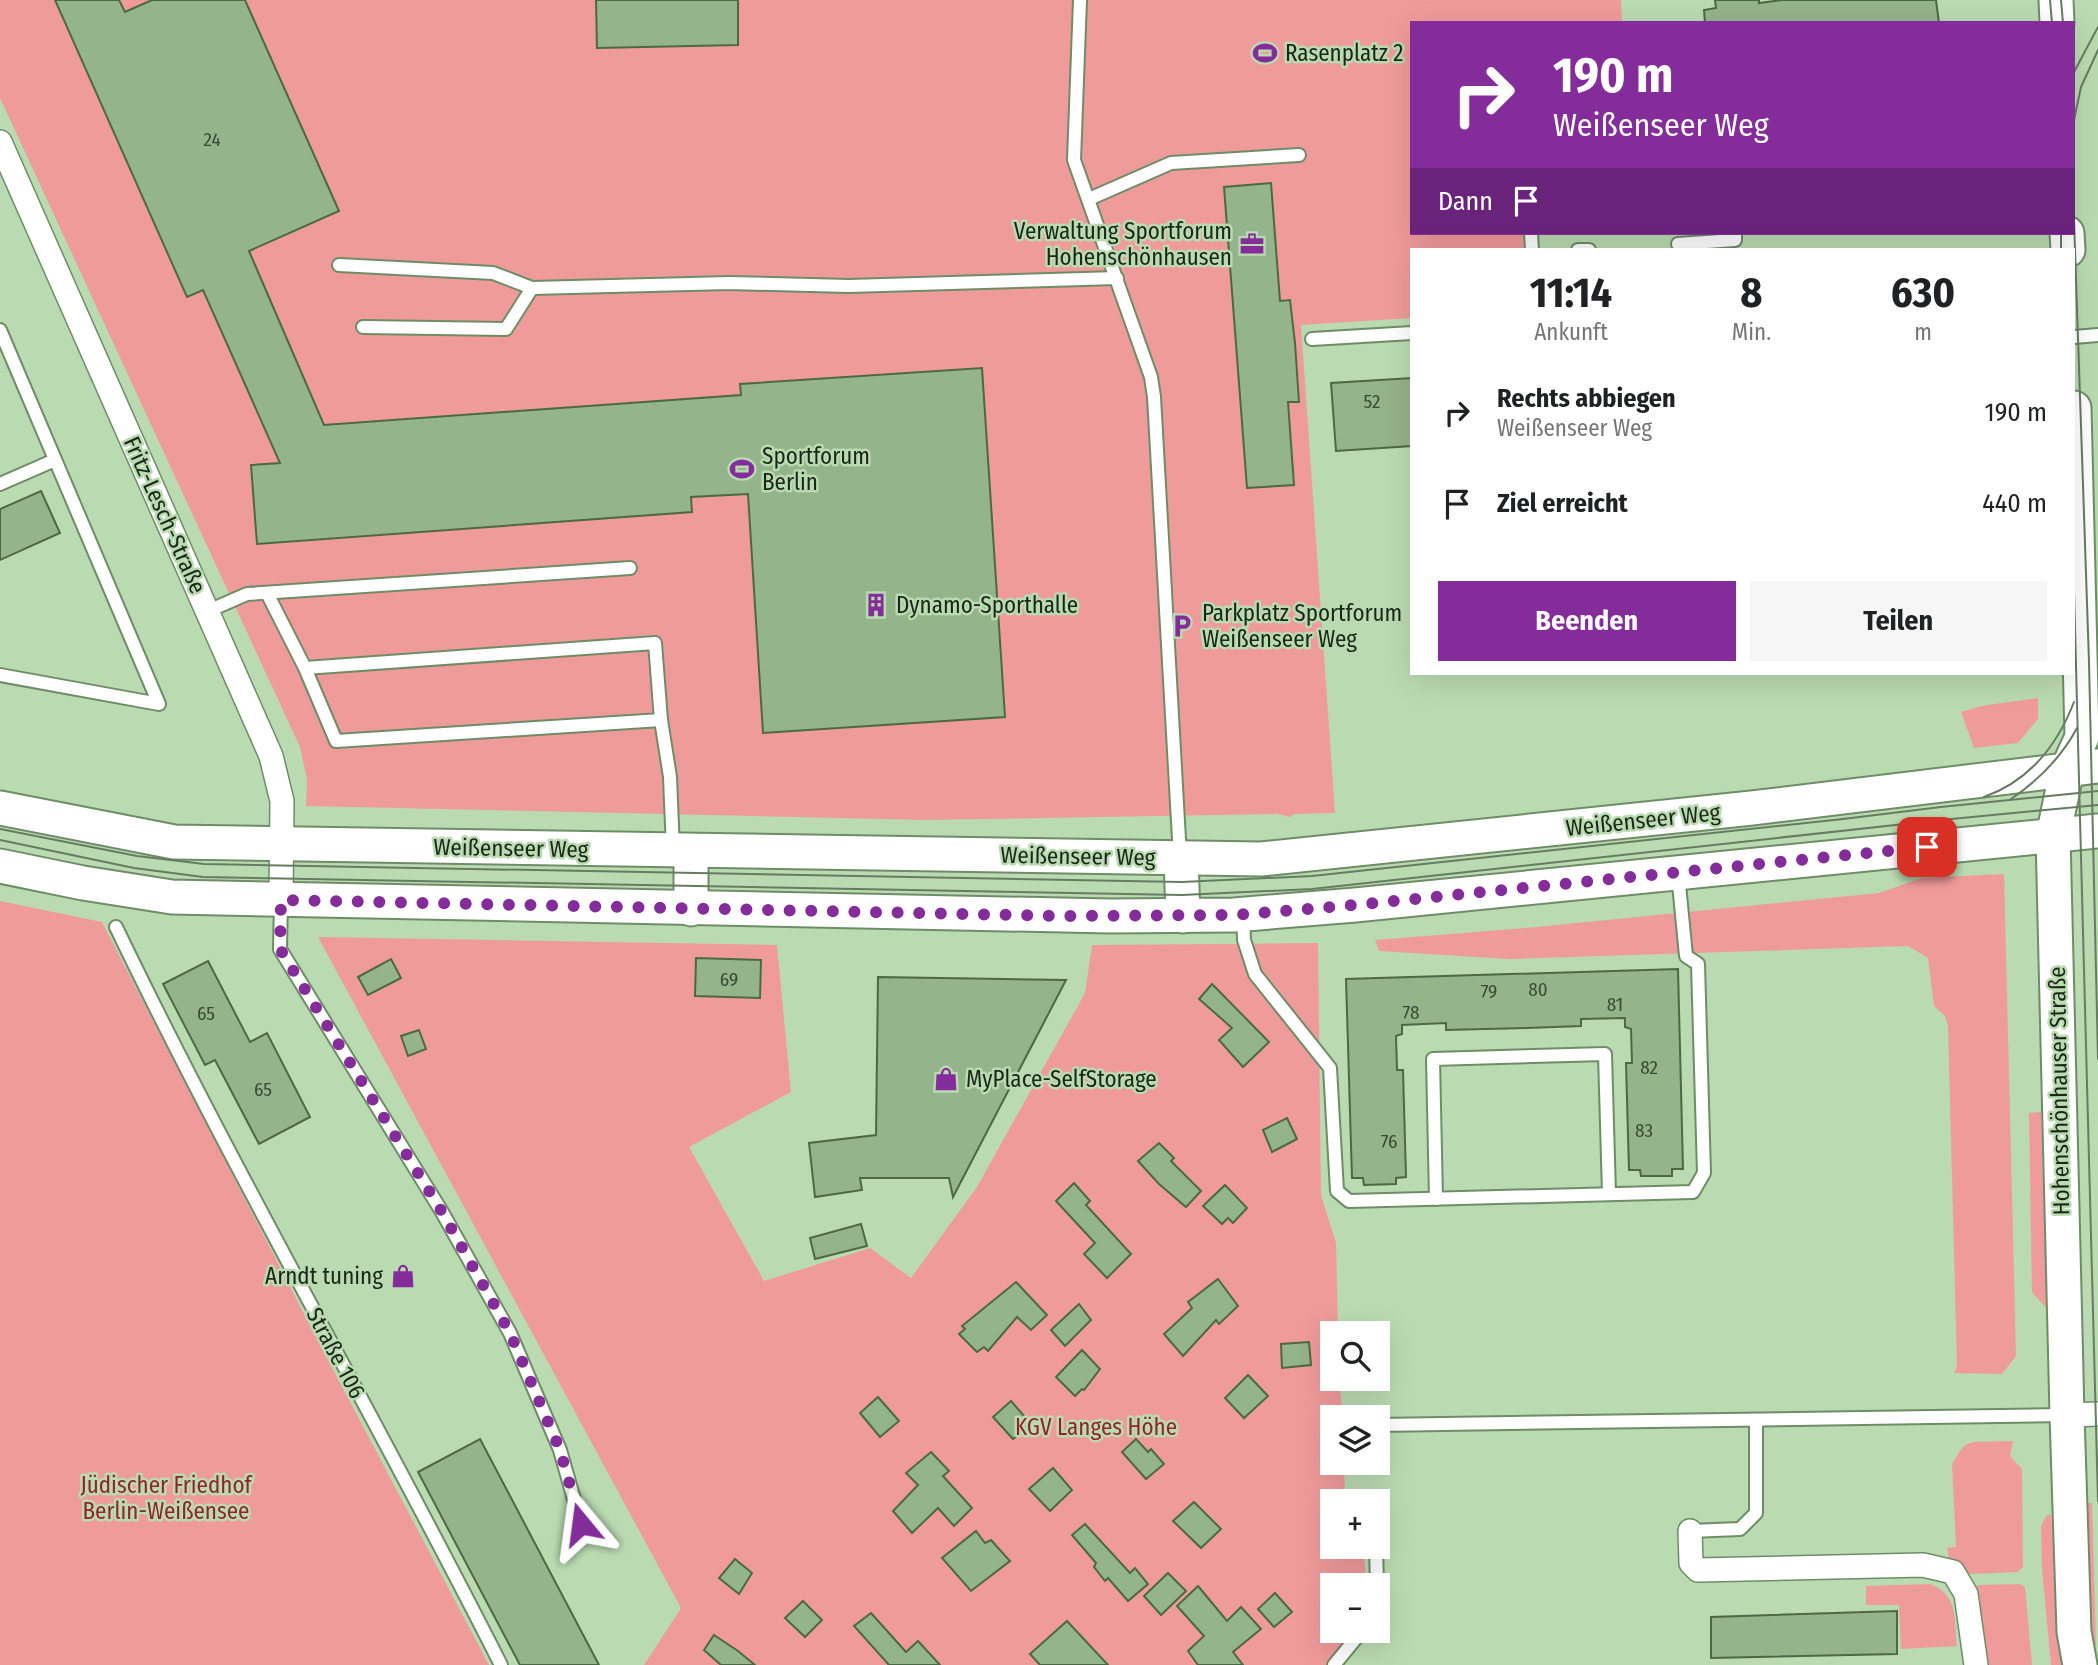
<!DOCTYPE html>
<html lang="de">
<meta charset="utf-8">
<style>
body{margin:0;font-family:"Fira Sans Condensed",sans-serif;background:#f6f6f6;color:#202124;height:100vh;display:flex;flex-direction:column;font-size:26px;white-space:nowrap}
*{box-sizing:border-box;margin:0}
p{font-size:23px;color:#757577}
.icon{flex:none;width:38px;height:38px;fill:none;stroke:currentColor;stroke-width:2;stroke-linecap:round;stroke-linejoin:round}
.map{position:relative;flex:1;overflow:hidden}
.side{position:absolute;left:1410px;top:248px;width:665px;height:427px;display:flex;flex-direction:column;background:#fff;border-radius:0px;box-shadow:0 7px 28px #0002}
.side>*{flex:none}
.hud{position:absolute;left:1410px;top:21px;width:665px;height:214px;border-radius:0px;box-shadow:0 7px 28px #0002;background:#842c99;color:#fff;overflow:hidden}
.buttons{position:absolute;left:1320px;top:1321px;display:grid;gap:14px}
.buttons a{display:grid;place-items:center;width:70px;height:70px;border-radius:0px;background:#fff;box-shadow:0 7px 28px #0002;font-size:35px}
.pin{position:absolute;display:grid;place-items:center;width:60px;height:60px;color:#fff;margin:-30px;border-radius:14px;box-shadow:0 4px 10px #0006}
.me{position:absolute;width:77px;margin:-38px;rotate:344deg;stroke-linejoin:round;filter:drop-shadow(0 0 5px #0008)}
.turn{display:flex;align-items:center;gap:24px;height:147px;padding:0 28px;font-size:32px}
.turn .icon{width:91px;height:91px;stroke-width:2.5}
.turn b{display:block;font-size:49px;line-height:60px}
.then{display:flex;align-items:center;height:66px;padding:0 28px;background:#0003;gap:14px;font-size:26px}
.eta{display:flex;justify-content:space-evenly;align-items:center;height:119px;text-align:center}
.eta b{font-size:42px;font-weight:700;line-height:49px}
.cta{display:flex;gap:14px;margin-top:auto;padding:14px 28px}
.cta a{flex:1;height:80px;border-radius:0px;background:#842c99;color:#fff;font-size:28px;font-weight:700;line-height:80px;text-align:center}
.cta a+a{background:#f6f6f6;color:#202124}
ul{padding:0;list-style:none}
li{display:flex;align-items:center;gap:21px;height:91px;padding:0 28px}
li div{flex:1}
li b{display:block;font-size:26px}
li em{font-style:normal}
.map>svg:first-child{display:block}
.green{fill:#f09b9b}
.building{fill:#94b48c;stroke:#4c6945;stroke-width:2}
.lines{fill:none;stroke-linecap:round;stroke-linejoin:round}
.lane-casing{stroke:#6e8d67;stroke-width:16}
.street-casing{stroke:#6e8d67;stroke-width:26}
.secondary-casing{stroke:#6e8d67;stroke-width:37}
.lane{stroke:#fff;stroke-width:12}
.street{stroke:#fff;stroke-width:23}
.secondary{stroke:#fff;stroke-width:33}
.tram{stroke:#667c61;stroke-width:2}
.route{stroke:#842c99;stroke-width:12;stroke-dasharray:0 21.6}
.labels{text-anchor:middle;stroke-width:5;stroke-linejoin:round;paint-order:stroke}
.number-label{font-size:19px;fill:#384a34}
.poi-label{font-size:23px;fill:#1a2617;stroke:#badbb2;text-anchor:start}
.street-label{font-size:23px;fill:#1a2617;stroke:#badbb2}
.park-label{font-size:23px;fill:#93222f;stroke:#badbb2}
</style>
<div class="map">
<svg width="2098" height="1665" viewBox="0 0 2098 1665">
<rect width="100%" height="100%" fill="#badbb2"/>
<!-- green -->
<g class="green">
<path d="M0,0H1621L1622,23H1412V233H1523L1524,250H1412V318L1301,325L1335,813L1294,814L1290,817L1278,814L926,820L306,806L307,779L300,747L0,98Z"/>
<path d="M2038,698V719L2018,743L1974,748L1961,712L1981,706Z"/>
<path d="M2004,874L2016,1356L2002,1374L1954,1373L1957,1366L1948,1026L1945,1016L1934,1006L1928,958L1908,946L1509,959L1379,951L1375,940L1537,927L1879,893L1922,878Z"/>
<path d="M0,901L102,922L318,1341L489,1665H0Z"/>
<path d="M318,937L777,945L791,1092L689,1147L764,1281L870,1248L911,1278L977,1187L1085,993L1092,945L1318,943L1321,1195L1336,1243L1338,1333L1332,1334V1379H1339C1340,1393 1342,1404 1343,1417L1332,1418V1463H1344L1345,1501L1332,1502V1547H1363L1367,1585L1332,1586V1631H1354L1326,1665H644L681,1608Z"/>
<path d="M2041,1112L2047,1309L2032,1292L2029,1113Z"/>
<path d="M2013,1441L2010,1456L2022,1469L2023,1567L2018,1572L1969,1574L1949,1561L1947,1548L1956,1547L1952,1464L1960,1451L1965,1445L1973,1442Z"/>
<path d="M2082,1503H2092L2096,1645H2090Z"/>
<path d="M2051,1514L2058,1625L2063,1665H2051L2042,1569L2041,1526L2046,1516Z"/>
<path d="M1930,1584C1959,1595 1954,1620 1957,1646L1901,1649L1899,1605H1866V1586Z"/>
<path d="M2020,1584L2025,1587L2032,1665H1987L1977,1585Z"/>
</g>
<!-- building -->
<g class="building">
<path d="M55,0H119L125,12L152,0H245L339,211L249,251L324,425L741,395L740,384L982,368L1005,717L763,733L748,494L691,497L692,512L257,544L251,465L280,463L203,290L187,297Z"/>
<path d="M596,0H738V45L597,48Z"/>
<path d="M1715,0H1759V3L1782,0H1936L1939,23H1705L1704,10L1716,8Z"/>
<path d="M1271,183L1280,301L1290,300L1295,343L1299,402H1288L1294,485L1247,488L1224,187Z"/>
<path d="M1412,378V446L1336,451L1331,383Z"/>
<path d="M41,491L60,533L0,560V509Z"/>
<path d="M696,958L761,960L760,998L695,996Z"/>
<path d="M391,959L401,978L368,995L358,977Z"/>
<path d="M208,961L250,1042L267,1033L310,1117L259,1144L215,1060L205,1065L163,984Z"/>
<path d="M1678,969L1683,1169H1672V1176H1641L1640,1170H1629L1626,1063H1632L1631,1029L1625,1027V1018L1581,1019V1026L1527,1028L1446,1030V1023L1402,1025V1034L1396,1036L1397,1070H1403L1406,1177L1396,1178V1184L1364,1185L1363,1178H1352L1346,979Z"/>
<path d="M878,977L1066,980L953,1197L949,1178H860L862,1190L815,1197L809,1143L876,1135Z"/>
<path d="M1212,984L1269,1042L1243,1067L1219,1040L1232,1028L1199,999Z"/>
<path d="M419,1030L426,1049L408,1056L401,1036Z"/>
<path d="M1287,1118L1297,1139L1272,1152L1263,1130Z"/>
<path d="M1159,1143L1174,1158L1171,1161L1201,1191L1186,1207L1159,1184L1138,1161Z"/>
<path d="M1074,1183L1090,1201L1086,1205L1131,1254L1107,1278L1084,1254L1095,1243L1056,1201Z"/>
<path d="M1225,1185L1247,1208L1233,1223L1228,1218L1222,1224L1203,1206Z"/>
<path d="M861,1224L867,1246L815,1259L810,1238Z"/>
<path d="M1218,1279L1238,1306L1219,1324L1216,1320L1183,1356L1164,1334L1192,1308L1188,1302Z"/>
<path d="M1016,1282L1047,1315L1031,1330L1017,1317L988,1351L984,1347L977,1352L959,1334L965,1329L962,1326Z"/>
<path d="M1079,1304L1091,1320L1065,1346L1051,1330Z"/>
<path d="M1309,1342L1311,1365L1282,1368L1281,1344Z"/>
<path d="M1082,1350L1100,1369L1084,1390L1082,1389L1075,1396L1056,1377Z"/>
<path d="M1248,1375L1268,1396L1244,1418L1225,1398Z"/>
<path d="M878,1397L899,1421L880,1437L860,1413Z"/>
<path d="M1011,1401L1031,1424L1013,1439L993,1417Z"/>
<path d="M480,1439L599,1665H520L418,1472Z"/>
<path d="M1136,1439L1148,1452L1151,1449L1164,1464L1146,1479L1122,1452Z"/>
<path d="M931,1452L949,1471L943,1476L972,1508L954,1526L938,1508L912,1533L893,1511L918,1485L906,1473Z"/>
<path d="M1053,1468L1072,1490L1050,1511L1029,1489Z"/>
<path d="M1194,1502L1221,1529L1201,1548L1173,1521Z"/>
<path d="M1085,1524L1130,1573L1135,1568L1148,1584L1128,1601L1108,1578L1105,1581L1094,1567L1096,1563L1072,1535Z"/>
<path d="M976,1531L985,1543L991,1540L1010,1561L971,1591L942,1558Z"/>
<path d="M735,1559L752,1573L739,1594L719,1578Z"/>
<path d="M1168,1573L1186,1591L1161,1615L1144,1596Z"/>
<path d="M1198,1586L1227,1621L1241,1607L1261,1629L1233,1652L1243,1665H1198L1188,1651L1204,1636L1177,1606Z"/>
<path d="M1275,1593L1292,1612L1274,1627L1258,1609Z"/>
<path d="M803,1601L822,1620L805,1637L785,1618Z"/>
<path d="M1897,1611V1654L1711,1658V1617Z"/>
<path d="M871,1613L906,1652L918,1641L940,1665H889L854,1626Z"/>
<path d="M1067,1621L1108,1665H1040L1030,1654Z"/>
<path d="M714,1635L738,1651L755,1665H721L704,1650Z"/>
</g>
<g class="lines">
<!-- lane casing -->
<g class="lane-casing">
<g id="lane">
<path d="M1080,0L1074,160L1151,377L1154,397L1180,857"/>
<path d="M1089,199L1171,163L1299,155"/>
<path d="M1531,233L1532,250"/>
<path d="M1678,244L1735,240V233"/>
<path d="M1578,250H1589"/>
<path d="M339,265L493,273L532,288L729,283L849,286L1117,278"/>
<path d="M363,327L506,329L532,288"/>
<path d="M0,330L159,704L0,675"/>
<path d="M2074,337L2098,335"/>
<path d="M1312,339L1412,333"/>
<path d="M0,484L55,460"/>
<path d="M267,593L305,668L336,741L661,720L655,643L305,668"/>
<path d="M208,611L247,594L630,568"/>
<path d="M661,720L670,777L673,850"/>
<path d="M281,901L280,949L442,1212L510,1333L560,1450L581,1524"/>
<path d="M1243,914L1244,940L1255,974L1330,1068L1337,1191L1349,1201L1693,1192L1704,1173L1698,964L1686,956L1678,874"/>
<path d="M116,927C236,1177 376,1417 501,1665"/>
<path d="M1436,1199L1433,1059L1605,1054L1609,1194"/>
<path d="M1377,1425L2066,1415"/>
<path d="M1690,1531L1740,1529L1756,1513V1421"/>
<path d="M1376,1547L1377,1586"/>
<path d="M1334,1665L1362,1631"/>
</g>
</g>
<!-- street casing -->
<g class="street-casing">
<g id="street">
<path d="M0,142L271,756L282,801L281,900"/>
<path d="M2067,1415L2098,1414"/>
<path d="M1690,1531L1691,1563L1698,1570L1923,1565L1953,1572L1966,1594L1976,1665"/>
</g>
</g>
<!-- secondary casing -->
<g class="secondary-casing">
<g id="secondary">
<path d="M2056,0L2057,23"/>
<path d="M2067,233L2068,250"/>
<path d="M2074,408L2082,737L2067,770L2053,836L2067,1415L2074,1632L2080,1665"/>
<path d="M0,808L174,842L1261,859L1752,808L2098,766"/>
<path d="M1181,858L1183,916"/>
<path d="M0,866L83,883L172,897L1110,916L1234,915L1355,905L2098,831"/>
<path d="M691,909V852"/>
</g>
</g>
<!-- lane -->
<use href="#lane" class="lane"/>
<!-- street -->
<use href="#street" class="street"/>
<!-- secondary -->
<use href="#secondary" class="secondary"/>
<!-- tram -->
<g class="tram">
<path d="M2050,0L2052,23"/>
<path d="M2061,0L2063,23"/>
<path d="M2074,72L2098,27"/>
<path d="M2074,120L2081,87L2098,50"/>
<path d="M2074,220L2089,662L2098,1059"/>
<path d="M2061,233V250"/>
<path d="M2074,590L2098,1501"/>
<path d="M1984,797C2029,781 2057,746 2074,702"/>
<path d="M2011,799C2039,780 2061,758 2077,728"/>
<path d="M0,829L137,856L204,864L1182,882L1312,876L1843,819L1941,807L2098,791"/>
<path d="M0,840L134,868L203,877L1182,895L1312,889L1941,820L2098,805"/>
</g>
</g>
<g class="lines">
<!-- route -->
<path class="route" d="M581,1524L560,1450L510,1333L442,1212L280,949L281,900L1063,916L1234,915L1355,905L1927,847"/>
</g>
<!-- icons -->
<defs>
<g id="stadium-bare" transform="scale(1.89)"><path d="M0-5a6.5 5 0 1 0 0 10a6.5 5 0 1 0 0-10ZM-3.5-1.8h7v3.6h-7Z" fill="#842c99" stroke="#badbb2" stroke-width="2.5" paint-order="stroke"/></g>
<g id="office-bare" transform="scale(1.89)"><path d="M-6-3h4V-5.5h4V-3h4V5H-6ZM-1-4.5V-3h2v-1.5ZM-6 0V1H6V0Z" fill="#842c99" stroke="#badbb2" stroke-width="2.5" paint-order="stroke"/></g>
<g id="building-bare" transform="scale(1.89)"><path d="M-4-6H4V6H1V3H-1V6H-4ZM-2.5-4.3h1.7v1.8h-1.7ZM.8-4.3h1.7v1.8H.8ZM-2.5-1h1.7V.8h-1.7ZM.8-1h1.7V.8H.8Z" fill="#842c99" stroke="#badbb2" stroke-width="2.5" paint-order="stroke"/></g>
<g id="parking-bare" transform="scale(1.89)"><path d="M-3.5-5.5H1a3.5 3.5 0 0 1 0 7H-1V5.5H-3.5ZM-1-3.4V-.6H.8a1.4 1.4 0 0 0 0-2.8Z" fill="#842c99" stroke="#badbb2" stroke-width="2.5" paint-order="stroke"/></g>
<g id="shop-bare" transform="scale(1.89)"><path d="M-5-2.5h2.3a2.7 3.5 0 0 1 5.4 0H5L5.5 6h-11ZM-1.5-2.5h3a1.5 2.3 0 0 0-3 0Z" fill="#842c99" stroke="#badbb2" stroke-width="2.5" paint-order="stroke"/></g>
</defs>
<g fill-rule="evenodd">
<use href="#stadium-bare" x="1265" y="53"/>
<use href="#office-bare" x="1252" y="244"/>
<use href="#stadium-bare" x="742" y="469"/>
<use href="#building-bare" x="876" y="605"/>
<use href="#parking-bare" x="1182" y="626"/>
<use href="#shop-bare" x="946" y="1079"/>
<use href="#shop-bare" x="403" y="1276"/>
</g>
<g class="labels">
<!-- number labels -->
<g class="number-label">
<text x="212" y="146">24</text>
<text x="1372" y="408">52</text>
<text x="729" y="986">69</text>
<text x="1538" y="996">80</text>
<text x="1489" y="998">79</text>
<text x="1615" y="1011">81</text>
<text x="1411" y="1019">78</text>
<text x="206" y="1020">65</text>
<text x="1649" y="1074">82</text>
<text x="263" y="1096">65</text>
<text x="1644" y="1137">83</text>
<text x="1389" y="1148">76</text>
</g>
<!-- poi labels -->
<g class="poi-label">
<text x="1285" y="61">Rasenplatz 2</text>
<text x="1232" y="239" text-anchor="end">Verwaltung Sportforum<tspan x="1232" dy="26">Hohenschönhausen</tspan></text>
<text x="762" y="464">Sportforum<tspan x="762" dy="26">Berlin</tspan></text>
<text x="896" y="613">Dynamo-Sporthalle</text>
<text x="1202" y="621">Parkplatz Sportforum<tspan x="1202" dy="26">Weißenseer Weg</tspan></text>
<text x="966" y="1087">MyPlace-SelfStorage</text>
<text x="383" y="1284" text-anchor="end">Arndt tuning</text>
</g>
<!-- street labels -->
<g class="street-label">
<text transform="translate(165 515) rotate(66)" y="8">Fritz-Lesch-Straße</text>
<text transform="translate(1643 820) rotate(-6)" y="8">Weißenseer Weg</text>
<text transform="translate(511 848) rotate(1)" y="8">Weißenseer Weg</text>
<text transform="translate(1078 856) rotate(1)" y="8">Weißenseer Weg</text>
<text transform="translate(2059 1091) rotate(-91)" y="8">Hohenschönhauser Straße</text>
<text transform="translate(336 1353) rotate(62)" y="8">Straße 106</text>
</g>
<!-- park labels -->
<g class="park-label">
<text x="1096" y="1435">KGV Langes Höhe</text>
<text x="166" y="1493">Jüdischer Friedhof<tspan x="166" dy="26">Berlin-Weißensee</tspan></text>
</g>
</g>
</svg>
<div class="buttons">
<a><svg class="icon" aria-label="search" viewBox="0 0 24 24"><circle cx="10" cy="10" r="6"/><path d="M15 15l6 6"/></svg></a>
<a><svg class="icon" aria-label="layers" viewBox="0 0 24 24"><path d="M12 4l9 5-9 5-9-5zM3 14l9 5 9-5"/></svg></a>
<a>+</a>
<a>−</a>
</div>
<div class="pin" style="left:1927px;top:847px;background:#d93025"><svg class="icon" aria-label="arrive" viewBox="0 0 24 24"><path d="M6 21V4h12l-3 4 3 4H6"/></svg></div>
<svg class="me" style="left:581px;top:1524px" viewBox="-20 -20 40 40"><path d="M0-17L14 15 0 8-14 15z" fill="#842c99" stroke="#fff" stroke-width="4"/></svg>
<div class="hud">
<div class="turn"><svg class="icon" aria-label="right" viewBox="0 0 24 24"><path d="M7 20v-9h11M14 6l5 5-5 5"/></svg><div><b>190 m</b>Weißenseer Weg</div></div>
<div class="then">Dann<svg class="icon" aria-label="arrive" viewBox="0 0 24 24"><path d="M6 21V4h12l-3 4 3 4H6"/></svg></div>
</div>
<section class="side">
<div class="eta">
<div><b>11:14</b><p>Ankunft</p></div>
<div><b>8</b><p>Min.</p></div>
<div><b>630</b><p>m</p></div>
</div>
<ul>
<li><svg class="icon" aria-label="right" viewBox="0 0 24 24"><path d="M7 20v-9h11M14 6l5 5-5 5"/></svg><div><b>Rechts abbiegen</b><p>Weißenseer Weg</p></div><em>190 m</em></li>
<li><svg class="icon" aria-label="arrive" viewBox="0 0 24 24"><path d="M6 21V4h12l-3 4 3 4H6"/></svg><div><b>Ziel erreicht</b></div><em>440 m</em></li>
</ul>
<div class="cta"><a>Beenden</a><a>Teilen</a></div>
</section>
</div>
